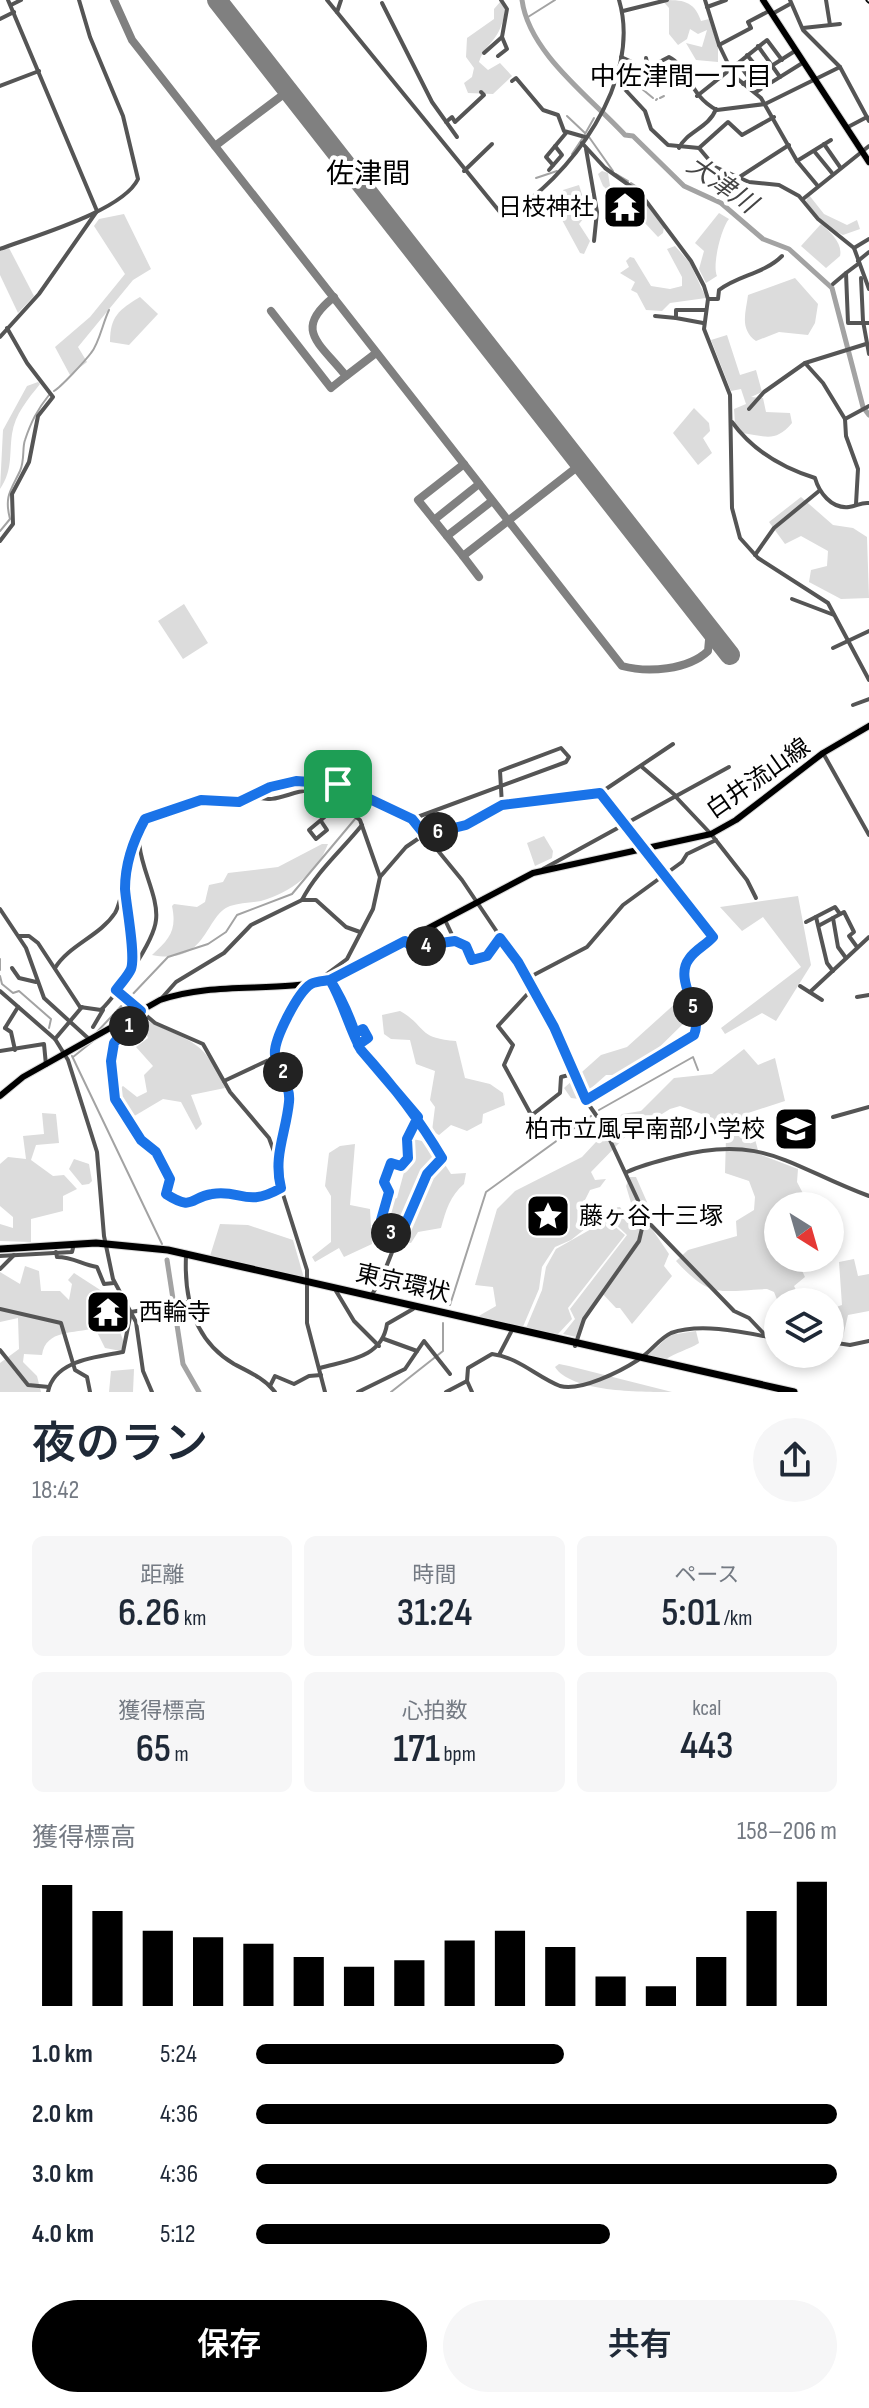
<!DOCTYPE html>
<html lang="ja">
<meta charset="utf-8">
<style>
:root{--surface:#fff;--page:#f6f6f7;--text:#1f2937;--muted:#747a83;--accent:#000}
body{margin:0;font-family:"Sofia Sans Condensed","Noto Sans JP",sans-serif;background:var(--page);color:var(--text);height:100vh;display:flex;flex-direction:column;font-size:30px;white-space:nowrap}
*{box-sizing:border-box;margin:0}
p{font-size:26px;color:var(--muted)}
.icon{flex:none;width:44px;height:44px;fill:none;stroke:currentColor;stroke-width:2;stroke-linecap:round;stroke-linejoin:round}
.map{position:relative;height:1392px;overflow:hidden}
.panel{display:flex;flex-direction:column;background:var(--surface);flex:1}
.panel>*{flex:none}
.needle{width:52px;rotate:143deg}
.tools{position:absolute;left:764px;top:1192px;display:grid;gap:16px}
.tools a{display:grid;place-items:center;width:80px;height:80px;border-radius:50%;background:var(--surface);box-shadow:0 4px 12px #0003;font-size:40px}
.pin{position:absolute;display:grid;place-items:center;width:68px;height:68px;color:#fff;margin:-34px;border-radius:16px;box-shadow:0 4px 12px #0006}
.km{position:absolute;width:40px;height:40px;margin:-20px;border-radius:50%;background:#222;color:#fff;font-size:22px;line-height:40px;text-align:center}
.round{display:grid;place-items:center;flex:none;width:84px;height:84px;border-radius:42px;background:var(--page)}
.summary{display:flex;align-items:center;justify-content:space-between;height:136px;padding:0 32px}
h1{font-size:44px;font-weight:600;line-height:60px}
.figures{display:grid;grid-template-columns:repeat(3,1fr);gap:12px;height:136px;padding:8px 32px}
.figures div{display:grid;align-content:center;border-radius:12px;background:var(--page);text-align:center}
.figures b{font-size:40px;font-weight:600}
.figures small{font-size:22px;font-weight:400}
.figures p{font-size:22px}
.chart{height:224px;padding:16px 32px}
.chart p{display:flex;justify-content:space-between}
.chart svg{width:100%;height:144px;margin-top:8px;stroke:var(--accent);stroke-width:6}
.action{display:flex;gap:16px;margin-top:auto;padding:16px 32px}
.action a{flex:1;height:92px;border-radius:48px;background:var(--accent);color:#fff;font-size:32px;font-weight:600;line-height:92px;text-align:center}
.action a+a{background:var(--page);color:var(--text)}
ul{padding:0 32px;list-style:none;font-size:26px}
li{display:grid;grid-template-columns:128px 96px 1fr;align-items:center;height:60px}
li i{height:20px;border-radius:10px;background:var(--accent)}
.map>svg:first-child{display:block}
.green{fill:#dcdcdc}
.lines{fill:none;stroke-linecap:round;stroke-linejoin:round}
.stream{stroke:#a3a3a3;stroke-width:2}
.river{stroke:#a3a3a3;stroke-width:5}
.taxiway{stroke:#808080;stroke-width:8}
.runway{stroke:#808080;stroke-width:20}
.major-casing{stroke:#dbdbdb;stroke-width:8}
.highway-casing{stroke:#dbdbdb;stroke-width:9}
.minor{stroke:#555;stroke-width:4}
.major{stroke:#000;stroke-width:6}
.highway{stroke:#000;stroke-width:7}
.rail-casing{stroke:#000;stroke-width:5}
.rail{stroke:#fff;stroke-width:2;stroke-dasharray:6;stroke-linecap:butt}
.route-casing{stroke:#fff;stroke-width:16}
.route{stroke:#1a73e8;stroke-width:10}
.labels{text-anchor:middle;stroke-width:8;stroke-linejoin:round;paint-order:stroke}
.poi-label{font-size:24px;fill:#000;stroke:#fff;text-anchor:end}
.street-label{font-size:24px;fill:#000;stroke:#fff}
.neighbourhood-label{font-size:26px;fill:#000;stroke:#fff}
.water-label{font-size:26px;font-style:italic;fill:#444;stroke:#fff}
.quarter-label{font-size:28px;fill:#000;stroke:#fff}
</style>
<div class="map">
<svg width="869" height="1392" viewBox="0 0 869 1392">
<rect width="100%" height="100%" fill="#fff"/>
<g class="green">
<path d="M662,0C682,0 694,0 701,21L709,19L718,47V62L696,60L686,43L702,47L707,30L698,34L690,29L687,39L678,45L669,34V8Z"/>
<path d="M500,2L505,9C501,42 486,41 479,62L488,70L500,63L512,76L493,94L468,93L464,83L472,77L474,68L466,57L467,38L494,19V9Z"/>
<path d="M602,171L608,173L610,186L623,195L630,187C643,197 653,214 664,227L663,233L658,237L630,207L620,214L617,210L621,202L603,186L598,174Z"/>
<polygon points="579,185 588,213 579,224 590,241 584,254 580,253 561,218 569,214 563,190"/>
<path d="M809,195L824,214L847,225L857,220L860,229L843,235C827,228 816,215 806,201Z"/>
<path d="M719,213L729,219C721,228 712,266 717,276L706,283L699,269L704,251L695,243Z"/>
<polygon points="124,214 151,269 133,280 78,347 87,362 70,375 55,347 90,317 125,274 94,226 99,219"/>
<path d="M821,224C830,232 843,243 840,256L826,268L801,246Z"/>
<polygon points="675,246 690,263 706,298 670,303 662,311 646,310 637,293 631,290 635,282 620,273 629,267 626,261 630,257 634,258 651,286 670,289 682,286 682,277 667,249"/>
<polygon points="9,248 34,296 18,313 0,275 0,251"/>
<path d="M795,278L818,304L815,323L808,335L779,332L756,341C739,329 746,312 748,295Z"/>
<path d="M140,297L158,314L129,345L110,342C110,316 119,310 140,297Z"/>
<path d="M727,335L740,375L756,370L762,392L751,397L763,398L766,412L790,413L792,423C775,443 766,436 742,433L735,424L734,409L746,404L741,389L731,391L711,340Z"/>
<path d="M38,382L40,384C28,399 15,414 12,434C9,455 13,470 0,489L3,430L27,386Z"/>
<polygon points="694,408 709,423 710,431 703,438 712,453 698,465 673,433"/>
<polygon points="801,497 833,525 853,528 867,537 869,598 841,599 809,582 811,570 827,566 828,551 801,536 785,544 769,522"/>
<polygon points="184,604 208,643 183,659 158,621"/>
<polygon points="544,836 553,851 552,858 535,866 527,843"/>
<path d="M322,844H328C317,873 291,892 261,901C251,903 239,903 230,906C204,916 208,966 152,955C170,939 177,930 172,906L174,904L197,907L205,902L209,885L223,882L228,873L278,867Z"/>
<polygon points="798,896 811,965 776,1021 762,1013 725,1034 721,1028 801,967 763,917 742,931 720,907"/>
<polygon points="678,1001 690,1017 631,1075 606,1075 579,1099 571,1098 564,1088 601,1055 627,1047"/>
<path d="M400,1011C428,1027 416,1038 456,1041L465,1078L490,1084L503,1093L505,1105L483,1114L482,1123L467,1131L451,1125L439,1135L432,1131L435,1107L430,1100L435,1071L416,1064L410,1040L391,1039L384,1034L382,1015Z"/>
<path d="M148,1021C192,1043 204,1039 225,1088L191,1095L202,1124L196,1130L181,1102L163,1099L131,1118L114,1100L116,1092L123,1086L137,1097L147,1092L144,1075L153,1066L136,1047L148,1038L143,1025Z"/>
<path d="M744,1049L758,1065L775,1058L785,1101L748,1113L759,1154L798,1169L797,1182L807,1201L822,1206H778V1258H796L805,1277L794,1286L802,1302H778L774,1292L767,1289C718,1291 711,1299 676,1261L688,1250L737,1236L736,1221L754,1210L755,1197L749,1181L725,1173L726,1137L713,1118L680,1106L670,1109L625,1137L591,1172L595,1180L606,1179L600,1187L590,1190L584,1202L595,1221L571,1240L555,1247L542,1267L539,1289L522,1329L477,1317L496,1306L493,1287L475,1285L497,1209L515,1191L582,1157L622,1114L641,1111L674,1078L712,1074Z"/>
<polygon points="42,1113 56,1114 59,1143 36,1145 31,1160 53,1176 64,1175 77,1189 63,1196 63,1211 31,1219 31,1242 0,1241 0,1224 13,1228 13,1217 0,1206 0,1164 8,1157 26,1159 23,1136 44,1134"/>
<path d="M413,1139L431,1143L451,1174L466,1173L464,1184C450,1196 446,1210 441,1228L418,1232L411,1243L402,1241L409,1229L386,1213L385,1202L397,1198Z"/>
<polygon points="355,1144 350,1205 370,1209 372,1244 344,1257 339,1248 315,1262 312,1257 331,1242 331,1196 325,1186 329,1153 340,1146"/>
<polygon points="74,1159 89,1164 92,1181 89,1184 82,1185 69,1169"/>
<polygon points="630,1177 636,1177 647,1202 652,1229 669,1254 664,1266 672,1276 632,1324 620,1308 616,1308 602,1293 576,1337 563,1334 575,1319 570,1309 627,1235 608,1217 609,1208 620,1207 626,1216 634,1213 626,1186"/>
<polygon points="607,1220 625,1235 568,1308 572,1319 558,1334 526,1328 542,1290 546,1267 556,1249"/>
<polygon points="220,1224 248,1225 293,1240 304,1278 210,1256"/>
<polygon points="854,1259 858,1276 869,1274 869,1311 848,1315 843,1337 830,1336 833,1308 842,1305 839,1262"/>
<path d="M25,1266L39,1271L41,1291H60L69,1300L72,1284L68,1280L74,1273L108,1295L103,1325L119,1329L124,1343L121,1351L105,1348L95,1328C74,1334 46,1329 42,1355L24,1354L23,1362L37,1376L41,1392H0V1363L19,1349L18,1318L0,1322V1272L20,1284Z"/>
<path d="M696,1331L699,1343C688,1350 676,1352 665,1360L648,1355L670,1335Z"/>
<path d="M559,1364L569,1366L672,1392C638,1392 571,1392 555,1367Z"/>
<polygon points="134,1369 133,1392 109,1392 111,1371"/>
</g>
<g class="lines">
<g class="stream">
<polyline points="528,17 555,0"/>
<polyline points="630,79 653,98"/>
<polyline points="660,98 664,96"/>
<polyline points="656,100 657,99"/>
<polyline points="567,116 585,133"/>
<polyline points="585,134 594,118"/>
<polyline points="589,137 613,171"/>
<polyline points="572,154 582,139"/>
<polyline points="616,174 628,181"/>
<polyline points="536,178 557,171"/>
<polyline points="631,183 637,187"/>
<path d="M54,391C61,387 85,361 91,353C99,344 103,322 109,310"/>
<path d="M0,531L10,519C4,496 11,490 20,471C25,460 22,448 25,440C31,422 37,410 49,395"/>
<polyline points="0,959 0,970"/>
<polyline points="0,976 2,984 13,993 19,991 51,1019 49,1028"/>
<polyline points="130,997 168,957 208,944 226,932 237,915 292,894 355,819"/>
<polyline points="96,1033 126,1001"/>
<polyline points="72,1056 162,1244"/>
<polyline points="73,1057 93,1041"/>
<polyline points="599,1110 693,1057 698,1070"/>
<polyline points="450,1305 486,1192 591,1116"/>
<polyline points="391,1392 443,1351 443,1323"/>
</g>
<g class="river">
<path d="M522,0C529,53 590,97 625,135L633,136L684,186L721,203L763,239L789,249L832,288L863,407L869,415"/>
<polyline points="167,1260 183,1364 199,1392"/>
</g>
<g class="taxiway">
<path d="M114,0L132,40L622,666C648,673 688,670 708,651L710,629"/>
<polyline points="215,146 288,91"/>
<path d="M334,297C292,330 320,343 346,376L376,353"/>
<polyline points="271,311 331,388 346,376"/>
<polyline points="464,464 418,500 463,556 581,464"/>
<polyline points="434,520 479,484"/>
<polyline points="447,536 492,501"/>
<polyline points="463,556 479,577"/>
</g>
<polyline class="runway" points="217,0 730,655"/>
<g class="major-casing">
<g id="major">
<polyline points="763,0 869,162"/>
<path d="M0,1096L23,1077L160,1000C214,981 275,993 330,980L533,873L711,834L736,820L823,753L869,726"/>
</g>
</g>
<g class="highway-casing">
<polyline id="highway" points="0,1249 96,1243 168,1250 794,1392"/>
</g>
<g class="minor">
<path d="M327,0L504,217C570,179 643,80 619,0"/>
<polyline points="705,0 719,45 734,76 761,98 797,161 817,185"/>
<polyline points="790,0 803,30 840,67 869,121"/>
<polyline points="826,0 830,25"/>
<polyline points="382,3 432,102 457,137"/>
<polyline points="11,5 21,0"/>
<polyline points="707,7 726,0"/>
<polyline points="623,11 667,0"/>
<polyline points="337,12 341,0"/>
<polyline points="772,14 790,4"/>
<polyline points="0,19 14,12"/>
<polyline points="803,28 840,24"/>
<polyline points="719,45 751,28 748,22 769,11"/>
<polyline points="758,46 780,77"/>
<polyline points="484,53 502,37"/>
<polyline points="747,55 761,72"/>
<polyline points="498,56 507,49 502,37 507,9 501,0"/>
<polyline points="621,57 632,62 639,73"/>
<polyline points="646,58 648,68"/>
<polyline points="738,63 750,79"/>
<polyline points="512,81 516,78 543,110 558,115 564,131 585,137"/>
<polyline points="619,83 645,111 651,129 668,145 699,148 715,167 749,182 779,185 799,196 818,219 854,248 869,289"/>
<path d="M619,83L669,57C688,66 689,96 717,110L765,104L840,67"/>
<polyline points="743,84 795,51"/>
<polyline points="0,86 39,71"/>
<polyline points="756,92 804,62"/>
<polyline points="697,96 767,40 782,60"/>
<polyline points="446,122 452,117 455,122 484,95 481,92"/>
<polyline points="848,127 867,117"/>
<polyline points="582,143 605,168 640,193 691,261 704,286 708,299 704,329 730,395 732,508 740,538 758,558 828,603 869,680"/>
<polyline points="824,144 840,167"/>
<path d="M679,148C687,131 709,128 716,109"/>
<polyline points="699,148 728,122 742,135 774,117"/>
<polyline points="586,149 597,212 594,241"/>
<polyline points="814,151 832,173"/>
<polyline points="797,161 831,140"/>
<polyline points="553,165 546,157 566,133"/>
<polyline points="549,170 562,155 555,146"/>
<polyline points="464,171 492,144"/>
<polyline points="738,178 789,145"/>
<polyline points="803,199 869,146"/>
<polyline points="854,248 869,239"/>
<path d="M0,249C34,236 123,211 138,179L123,116L90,37L79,0"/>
<polyline points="858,261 869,252"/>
<polyline points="858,264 846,273 848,323 869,323"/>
<polyline points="861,278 863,321 869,354"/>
<polyline points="833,284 846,273"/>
<path d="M708,299H718L719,290C738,275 764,274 782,256"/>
<polyline points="655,316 676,318"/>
<polyline points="703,323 676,318 676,310 705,310"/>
<polyline points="0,337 39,294 97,211 8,0"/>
<polyline points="805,363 866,344"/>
<polyline points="749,409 764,392 805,363 823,383 845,419 846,436 858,469 856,504"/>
<polyline points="845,419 869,406"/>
<path d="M732,422C753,451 783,468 815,478C819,492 831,509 849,507C857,506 861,502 869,503"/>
<polyline points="0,541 13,524 12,494 29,462 38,416 53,397 27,363 7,328"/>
<polyline points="755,555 774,528 819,491"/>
<polyline points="792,599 834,615"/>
<polyline points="833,648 869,631"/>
<polyline points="853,705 869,699"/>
<polyline points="823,753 869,835"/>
<polyline points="642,767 676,796"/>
<polyline points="600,793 673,744"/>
<path d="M254,796C280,808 300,780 326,795L336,811L352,814L360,820L380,877"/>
<polyline points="676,797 710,833"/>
<polyline points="412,819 566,762 569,757 561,748 500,771 502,805"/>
<polyline points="321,821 327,830 316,839 309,830 334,809"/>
<polyline points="711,834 747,880 756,898"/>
<polyline points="425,835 466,825 504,805 600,793 624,824"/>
<polyline points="543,869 729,767"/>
<polyline points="125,890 131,920 132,966"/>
<path d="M302,900C316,872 342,850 362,825"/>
<polyline points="0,909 26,948 44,998 89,1039"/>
<polyline points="816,917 827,963 833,971"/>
<polyline points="833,918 838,947 846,958"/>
<polyline points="445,920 455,941"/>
<polyline points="806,922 835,907 840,914"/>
<polyline points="820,925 844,912 854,932 849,936 857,947"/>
<polyline points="433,926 445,943"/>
<path d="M19,936H29L38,943L80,1007L101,1010C117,994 154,942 156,920C160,889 124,845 147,818L201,800L233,803L270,787L304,780L325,781L348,788L412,819L462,880L528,978L560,1039L582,1095L603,1125L642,1209L643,1224L639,1241L584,1319L575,1346"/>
<polyline points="405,941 412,947 455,941 466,946 472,960 487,956 500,938"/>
<polyline points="12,968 19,978 36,982"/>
<path d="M55,968C69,945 100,936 115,913C126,894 126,845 140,837"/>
<polyline points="528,978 587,947 623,905 682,862 687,854 716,840"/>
<path d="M330,980L361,1050L426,1128L442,1158C406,1188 398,1255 371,1296"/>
<polyline points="316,982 347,959 373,909 380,877 406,847 425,834"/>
<polyline points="800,986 822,1000"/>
<polyline points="116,990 155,1023 203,1044 230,1092 269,1138 276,1157 281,1188 307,1270 307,1323 325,1392"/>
<polyline points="0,991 55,1039 68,1060 97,1152 104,1236 113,1279 136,1322 143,1371 152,1392"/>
<polyline points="810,992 869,937"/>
<polyline points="857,997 869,995"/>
<polyline points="160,1000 176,982 224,953 251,925 302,900 316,900 346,927 360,932"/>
<path d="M139,1013L114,1043L111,1061L115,1099L141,1140L156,1152L170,1179L166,1194C194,1212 190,1198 212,1194C241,1189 247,1208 281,1188"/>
<polyline points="93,1027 103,1010"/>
<polyline points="5,1028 11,1032 15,1050"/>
<polyline points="5,1028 18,1007"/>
<polyline points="356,1033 363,1029 368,1038 358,1045"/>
<polyline points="55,1039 82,1007"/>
<polyline points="0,1051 44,1044 46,1065"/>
<polyline points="224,1081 275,1057"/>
<path d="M586,1100L694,1035C704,1012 673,980 689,959C695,950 706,945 713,937L625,823"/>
<polyline points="532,1115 560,1093 561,1077 569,1075 570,1068"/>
<polyline points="833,1117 869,1107"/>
<polyline points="525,1134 533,1127 534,1120 504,1065 513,1045 498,1026 533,988"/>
<polyline points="277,1155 290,1095 275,1057 276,1044 293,1007 311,984"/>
<path d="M627,1172C642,1165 658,1161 674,1157C764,1133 790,1167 869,1196"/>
<polyline points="643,1224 651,1225 734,1311 749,1318 766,1336"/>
<polyline points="399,1238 389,1232 381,1220 389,1192 384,1182 391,1163 401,1166 408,1158 407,1139 418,1117"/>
<path d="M56,1252L57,1257C73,1257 81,1264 97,1267L104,1284L114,1283"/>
<polyline points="0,1256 72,1252 73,1248"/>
<path d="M186,1256C184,1299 195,1341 234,1364C249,1372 264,1378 275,1392"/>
<polyline points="0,1269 14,1255"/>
<polyline points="336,1291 354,1321 379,1346"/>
<polyline points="0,1309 61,1323 75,1370 87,1377 90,1392"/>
<polyline points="384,1339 417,1351"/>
<polyline points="830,1342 850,1345 869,1341"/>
<polyline points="0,1350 28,1385 49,1387"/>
<polyline points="499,1355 511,1332"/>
<path d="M642,1357C652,1350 660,1338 671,1333C702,1322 747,1333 778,1339"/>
<path d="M320,1368C348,1360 382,1358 387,1324L413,1309"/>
<polyline points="270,1386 275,1376 294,1384 309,1376 321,1375"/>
<path d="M48,1392C54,1360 97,1357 123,1352L131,1312L189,1302"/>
<polyline points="358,1392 405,1369 424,1341 450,1374"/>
<polyline points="446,1392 467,1381"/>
<path d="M472,1392L467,1381L468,1368L492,1354C518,1357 537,1377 560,1386C580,1392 621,1371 638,1360"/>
</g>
<use href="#major" class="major"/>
<use href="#highway" class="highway"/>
<g class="rail-casing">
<polyline id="rail" points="868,0 869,1"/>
</g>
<use href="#rail" class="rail"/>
</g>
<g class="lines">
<g class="route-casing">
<path id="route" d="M338,784L296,781L270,787L239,802L201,800L145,819C134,839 125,863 125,889C126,905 136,955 131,969C128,976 121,983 116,990L141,1011L114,1043L111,1061L115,1099L141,1140L156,1152L170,1179L166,1194C194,1212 190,1197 212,1194C241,1189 246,1208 281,1188C273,1156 286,1133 289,1102C291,1084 277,1072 275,1055C273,1040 298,992 311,984C316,981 325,981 330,980C343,1002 349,1028 361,1050C392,1084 419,1119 442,1158L427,1174L399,1239L389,1232L381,1220L389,1192L384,1182L391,1163L401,1166L408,1158L407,1139L418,1117L361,1050L358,1045L368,1038L363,1029L355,1033C349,1015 340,996 330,980L405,941L412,947L455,941L466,946L472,960L487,956L500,938L518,962L554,1027L586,1100L694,1035C704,1012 673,980 689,959C695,950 706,945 713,937L600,793L502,805L466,825L425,835L412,819L338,784"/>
</g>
<use href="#route" class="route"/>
</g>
<defs>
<g id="temple-square" transform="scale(2.3)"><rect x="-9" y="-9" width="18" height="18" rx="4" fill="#000" stroke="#fff"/><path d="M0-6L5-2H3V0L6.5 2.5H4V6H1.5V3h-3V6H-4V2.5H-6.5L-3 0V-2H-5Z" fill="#fff"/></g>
<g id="school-square" transform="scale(2.3)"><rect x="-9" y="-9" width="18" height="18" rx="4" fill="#000" stroke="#fff"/><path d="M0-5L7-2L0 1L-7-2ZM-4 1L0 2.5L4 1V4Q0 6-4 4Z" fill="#fff"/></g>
<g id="sight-square" transform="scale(2.3)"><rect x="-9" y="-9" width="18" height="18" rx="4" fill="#000" stroke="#fff"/><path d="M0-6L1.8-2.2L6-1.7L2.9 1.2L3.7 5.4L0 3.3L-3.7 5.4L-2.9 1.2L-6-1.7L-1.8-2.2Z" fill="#fff"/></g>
</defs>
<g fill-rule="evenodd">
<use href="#temple-square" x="625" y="207"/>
<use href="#school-square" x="796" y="1129"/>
<use href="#sight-square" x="548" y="1216"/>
<use href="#temple-square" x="108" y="1312"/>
</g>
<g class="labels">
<g class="poi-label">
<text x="594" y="215">日枝神社</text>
<text x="765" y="1137">柏市立風早南部小学校</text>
<text x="579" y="1224" text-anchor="start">藤ヶ谷十三塚</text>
<text x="139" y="1320" text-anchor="start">西輪寺</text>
</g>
<g class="street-label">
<text transform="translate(758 778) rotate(-35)" y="8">白井流山線</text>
<text transform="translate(403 1283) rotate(13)" y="8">東京環状</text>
</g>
<g class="neighbourhood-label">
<text x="681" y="85">中佐津間一丁目</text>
</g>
<g class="water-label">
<text transform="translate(722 184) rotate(35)" y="9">大津川</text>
</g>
<g class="quarter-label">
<text x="368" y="183">佐津間</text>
</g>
</g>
</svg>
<div class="tools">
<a><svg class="needle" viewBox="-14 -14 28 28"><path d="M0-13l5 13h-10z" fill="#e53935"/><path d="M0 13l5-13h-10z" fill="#747a83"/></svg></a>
<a><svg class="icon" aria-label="layers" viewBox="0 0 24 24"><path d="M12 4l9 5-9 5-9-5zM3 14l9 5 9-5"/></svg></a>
</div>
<div class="pin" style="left:338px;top:784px;background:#1e9e55"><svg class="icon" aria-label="arrive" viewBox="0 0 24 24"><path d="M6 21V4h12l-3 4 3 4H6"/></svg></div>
<b class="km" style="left:129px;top:1026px">1</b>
<b class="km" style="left:283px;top:1072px">2</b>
<b class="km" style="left:391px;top:1233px">3</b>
<b class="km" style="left:426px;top:946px">4</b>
<b class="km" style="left:693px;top:1007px">5</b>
<b class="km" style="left:438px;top:832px">6</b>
</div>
<section class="panel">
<div class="summary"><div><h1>夜のラン</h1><p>18:42</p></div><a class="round"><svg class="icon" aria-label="share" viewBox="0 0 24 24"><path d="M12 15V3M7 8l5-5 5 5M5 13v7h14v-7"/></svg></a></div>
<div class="figures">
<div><p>距離</p><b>6.26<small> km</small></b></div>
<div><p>時間</p><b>31:24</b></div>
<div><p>ペース</p><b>5:01<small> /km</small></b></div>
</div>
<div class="figures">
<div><p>獲得標高</p><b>65<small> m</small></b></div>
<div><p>心拍数</p><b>171<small> bpm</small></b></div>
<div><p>kcal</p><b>443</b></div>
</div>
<div class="chart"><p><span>獲得標高</span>158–206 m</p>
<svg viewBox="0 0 160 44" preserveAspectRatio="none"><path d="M5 44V7M15 44V15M25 44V21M35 44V23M45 44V25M55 44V29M65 44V32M75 44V30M85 44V24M95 44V21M105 44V26M115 44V35M125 44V38M135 44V29M145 44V15M155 44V6"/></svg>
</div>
<ul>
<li><b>1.0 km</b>5:24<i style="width:53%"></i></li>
<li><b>2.0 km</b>4:36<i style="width:100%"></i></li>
<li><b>3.0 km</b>4:36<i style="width:100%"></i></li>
<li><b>4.0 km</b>5:12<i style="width:61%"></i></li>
</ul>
<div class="action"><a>保存</a><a>共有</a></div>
</section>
